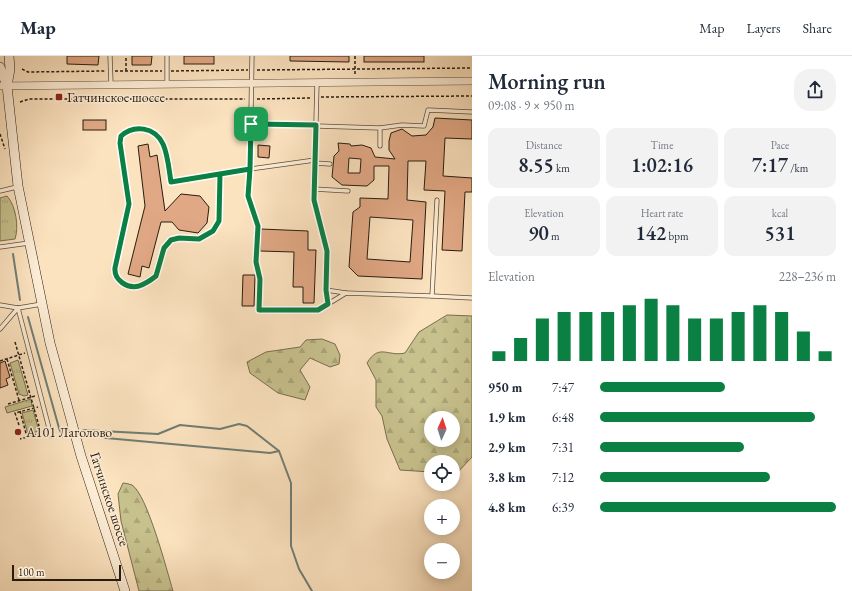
<!DOCTYPE html>
<meta charset="utf-8">
<style>
:root{--surface:#fff;--page:#f2f2f3;--text:#1f2937;--muted:#747a83;--line:#e0e1e3;--accent:#0b8043}
body{margin:0;font-family:"EB Garamond",serif;background:var(--page);color:var(--text);height:100vh;display:flex;flex-direction:column;font-size:15px;white-space:nowrap}
*{box-sizing:border-box;margin:0}
p{font-size:13px;color:var(--muted)}
.icon{flex:none;width:22px;height:22px;fill:none;stroke:currentColor;stroke-width:2;stroke-linecap:round;stroke-linejoin:round}
.map{position:relative;flex:1;overflow:hidden}
.details{display:flex;flex-direction:column;background:var(--surface);width:380px}
.details>*{flex:none}
.needle{width:26px;rotate:3deg}
.tools{position:absolute;left:424px;top:355px;display:grid;gap:8px}
.tools a{display:grid;place-items:center;width:36px;height:36px;border-radius:50%;background:var(--surface);box-shadow:0 2px 10px #0003;font-size:20px}
.scale{position:absolute;left:12px;bottom:10px;width:109px;box-sizing:border-box;padding-left:4px;border:2px solid #281c0f;border-top:0;font-size:11px;line-height:14px;white-space:nowrap;color:#281c0f;-webkit-text-stroke:3px #fdedd6;paint-order:stroke}
.pin{position:absolute;display:grid;place-items:center;width:34px;height:34px;color:#fff;margin:-17px;border-radius:8px;box-shadow:0 2px 6px #0006}
.round{display:grid;place-items:center;flex:none;width:42px;height:42px;border-radius:16px;background:var(--page)}
.headline{display:flex;align-items:center;justify-content:space-between;height:68px;padding:0 16px}
h1{font-size:22px;font-weight:600;line-height:30px}
.metrics{display:grid;grid-template-columns:repeat(3,1fr);gap:6px;height:68px;padding:4px 16px}
.metrics div{display:grid;align-content:center;border-radius:10px;background:var(--page);text-align:center}
.metrics b{font-size:20px;font-weight:600}
.metrics small{font-size:11px;font-weight:400}
.metrics p{font-size:11px}
.chart{height:112px;padding:8px 16px}
.chart p{display:flex;justify-content:space-between}
.chart svg{width:100%;height:72px;margin-top:4px;stroke:var(--accent);stroke-width:6}
ul{padding:0 16px;list-style:none;font-size:13px}
li{display:grid;grid-template-columns:64px 48px 1fr;align-items:center;height:30px}
li i{height:10px;border-radius:5px;background:var(--accent)}
header{display:flex;align-items:center;gap:24px;box-sizing:border-box;height:56px;padding:0 20px;background:var(--surface);border-bottom:1px solid var(--line)}
header strong{font-size:19px}
nav{display:flex;gap:22px;margin-inline-start:auto;font-size:14px}
main{display:flex;flex:1;min-height:0}
.map>svg:first-child{display:block}
.grass{fill:url(#grass-tufts);stroke:#786e4e}
.forest{fill:url(#forest-firs);stroke:#786e4e;fill-rule:evenodd}
.lines{fill:none;stroke-linecap:round;stroke-linejoin:round}
.stream{stroke:#707d75;stroke-width:2}
.building{fill:#e1a885;stroke:#281c0f;fill-rule:evenodd}
.lane-casing{stroke:#5d4e3b;stroke-width:5}
.street-casing{stroke:#5d4e3b;stroke-width:8}
.secondary-casing{stroke:#281c0f;stroke-width:10}
.path{stroke:#281c0f;stroke-width:1.5;stroke-dasharray:3 2;stroke-linecap:butt}
.lane{stroke:#fdedd6;stroke-width:3.5}
.street{stroke:#fdedd6;stroke-width:7}
.secondary{stroke:#fdedd6;stroke-width:9}
.route-casing{stroke:#fff;stroke-width:8}
.route{stroke:#0b8043;stroke-width:5}
.poi-dot{fill:#8f2418;stroke:#fdedd6;stroke-width:1.5}
.labels{text-anchor:middle;stroke-width:3;stroke-linejoin:round;paint-order:stroke}
.poi-label{font-size:14px;fill:#281c0f;stroke:#fdedd6;text-anchor:start}
.street-label{font-size:14px;fill:#281c0f;stroke:#fdedd6}
</style>
<header>
<strong>Map</strong>
<nav><a>Map</a><a>Layers</a><a>Share</a></nav>
</header>
<main>
<div class="map">
<svg width="472" height="535" viewBox="0 0 472 535">
<defs>
<pattern id="grass-tufts" width="24" height="20" patternUnits="userSpaceOnUse"><rect width="24" height="20" fill="#c7c18d"/><path d="M3 7l-1-3M5 7V3M7 7l1-3M15 17l-1-3M17 17v-4M19 17l1-3" fill="none" stroke="#aba578"/></pattern>
<pattern id="forest-firs" width="22" height="20" patternUnits="userSpaceOnUse"><rect width="22" height="20" fill="#c7c18d"/><path d="M5 1l3.5 6h-7zM16 11l3.5 6h-7z" fill="#aba578"/></pattern>
</defs>
<rect width="100%" height="100%" fill="#fce3c0"/>
<filter id="stains"><feTurbulence type="fractalNoise" baseFrequency=".005" numOctaves="4"/><feColorMatrix values="0 0 0 0 .2 0 0 0 0 .09 0 0 0 0 .02 0 0 0 .5 -.17"/></filter>
<radialGradient id="worn" r=".72"><stop offset=".6" stop-color="#630" stop-opacity="0"/><stop offset="1" stop-color="#630" stop-opacity=".3"/></radialGradient>
<g class="grass">
<path d="M7,140C16,150 19,171 15,183L0,185V142Z"/>
<polygon points="18,304 28,339 24,340 19,338 10,307"/>
<polygon points="31,343 32,350 7,357 5,351"/>
<polygon points="33,354 39,375 28,378 22,357"/>
</g>
<g class="forest">
<path d="M447,259L472,260V401L456,418H453V406H431V416L400,414L387,383L382,360L376,351V324L367,307C379,287 388,301 405,297L419,276ZM431,362H453V384H431Z"/>
<polygon points="322,283 335,288 340,299 339,308 330,311 310,302 300,314 310,331 305,344 278,337 250,317 247,306 266,296 300,291 306,284"/>
<path d="M123,427C125,427 129,428 132,429C147,438 167,515 173,535H139L121,465L118,438Z"/>
</g>
<g class="lines">
<g class="stream">
<polyline points="13,198 20,244"/>
<polyline points="28,261 59,372 63,381 66,381"/>
<polyline points="83,374 158,378 180,369 220,373 239,368 247,370 279,395 291,427 291,490 299,513 312,535"/>
<polyline points="92,375 106,382 270,397 279,395"/>
</g>
</g>
<g class="building">
<polygon points="67,0 99,0 98,9 67,8"/>
<polygon points="132,0 152,0 151,9 132,9"/>
<rect x="184" y="0" width="30" height="8"/>
<polygon points="290,0 349,0 349,6 290,5"/>
<rect x="364" y="0" width="60" height="6"/>
<path d="M435,62L472,64V83L445,82L443,120L472,122V136H465L462,195L442,194L445,135L424,134L426,105H408L407,144L426,146L422,223L358,220L349,211L353,156L360,151V142L388,143L389,110H374V124L367,130L342,129L332,121L334,100L339,95L338,87L350,88L351,90L362,89L371,92L375,101L395,103L389,94V85L391,77L402,73L412,80L426,79L433,71ZM349,102L361,103L360,117H348ZM370,161L413,164L410,206L367,203Z"/>
<rect x="83" y="64" width="23" height="10"/>
<polygon points="148,88 150,101 157,99 165,155 181,138 200,140 209,151 207,167 198,177 179,174 172,166 161,166 149,212 142,210 140,221 128,218 145,150 138,90"/>
<polygon points="258,89 270,90 269,102 258,101"/>
<polygon points="261,173 308,175 308,194 316,194 314,247 303,247 303,231 293,231 294,196 260,195"/>
<polygon points="243,219 255,219 254,250 242,250"/>
<polygon points="5,305 10,321 6,323 8,329 0,332 0,307"/>
</g>
<g class="lines">
<g class="lane-casing">
<g id="lane">
<polyline points="110,0 111,28"/>
<polyline points="167,0 167,27"/>
<polyline points="251,68 380,72 402,69 424,70 428,54 472,56"/>
<polyline points="380,72 380,90"/>
<polyline points="315,104 314,133 348,135"/>
<polyline points="315,107 330,108"/>
<path d="M220,118L219,165L213,175L199,183L179,182L171,184L164,192L156,220C151,224 145,228 139,230C127,233 114,224 115,212L129,148L120,87L121,80C135,68 155,71 163,88C168,99 169,114 171,125L250,113L252,0"/>
<path d="M314,133C314,154 324,173 327,193C329,211 325,230 328,248L318,254H259L260,223L256,206L258,170L248,139L250,113L315,104L317,27"/>
<polyline points="0,135 17,131"/>
<polyline points="0,191 29,187"/>
<polyline points="326,234 346,237"/>
<polyline points="432,240 472,242"/>
<polyline points="328,248 346,237 432,240 437,144"/>
<polyline points="0,249 18,252 42,248"/>
<polyline points="0,273 18,252 51,380"/>
</g>
</g>
<g class="street-casing">
<polyline id="street" points="0,30 472,25"/>
</g>
<g class="secondary-casing">
<g id="secondary">
<polyline points="0,11 7,30 18,130 50,287 81,400 125,535"/>
<polyline points="7,30 10,13 9,0"/>
</g>
</g>
<g class="path">
<polyline points="355,0 355,20"/>
<polyline points="22,13 28,16 106,15"/>
<polyline points="257,14 472,12"/>
<polyline points="115,15 162,15"/>
<polyline points="126,15 126,0"/>
<polyline points="171,15 248,14"/>
<polyline points="321,41 472,40"/>
<polyline points="257,43 311,42"/>
<polyline points="20,46 29,43 245,43"/>
<polyline points="0,78 5,93"/>
<polyline points="15,286 41,377 20,383"/>
<polyline points="7,303 19,344"/>
<polyline points="0,305 25,297"/>
<polyline points="8,348 35,340"/>
<polyline points="20,355 27,381"/>
<polyline points="19,369 15,357 38,351"/>
</g>
<use href="#lane" class="lane"/>
<use href="#street" class="street"/>
<use href="#secondary" class="secondary"/>
</g>
<g class="lines">
<g class="route-casing">
<path id="route" d="M251,68L250,113L220,118L219,165L213,175L199,183L179,182L171,184L164,192L156,220C151,224 145,228 139,230C127,233 114,224 115,212L129,148L120,87L121,80C134,68 155,71 163,88C168,99 169,114 171,126L250,113L248,140L258,170L256,206L260,223L259,254H318L328,248L326,234L327,195L314,144L316,69L251,68"/>
</g>
<use href="#route" class="route"/>
</g>
<g class="poi-dot">
<rect x="55" y="37" width="8" height="8" rx="2"/>
<circle cx="18" cy="376" r="4"/>
</g>
<g class="labels">
<g class="poi-label">
<text x="67" y="46">Гатчинское шоссе</text>
<text x="26" y="381">А101 Лаголово</text>
</g>
<g class="street-label">
<text transform="translate(110 443) rotate(72)" y="5">Гатчинское шоссе</text>
</g>
</g>
<rect width="100%" height="100%" filter="url(#stains)"/>
<rect width="100%" height="100%" fill="url(#worn)"/>
</svg>
<div class="tools">
<a><svg class="needle" viewBox="-14 -14 28 28"><path d="M0-13l5 13h-10z" fill="#e53935"/><path d="M0 13l5-13h-10z" fill="#747a83"/></svg></a>
<a><svg class="icon" aria-label="locate" viewBox="0 0 24 24"><circle cx="12" cy="12" r="6"/><path d="M12 2v4M12 18v4M2 12h4M18 12h4"/></svg></a>
<a>+</a>
<a>−</a>
</div>
<div class="scale">100 m</div>
<div class="pin" style="left:251px;top:68px;background:#1e9e55"><svg class="icon" aria-label="arrive" viewBox="0 0 24 24"><path d="M6 21V4h12l-3 4 3 4H6"/></svg></div>
</div>
<section class="details">
<div class="headline"><div><h1>Morning run</h1><p>09:08 · 9 × 950 m</p></div><a class="round"><svg class="icon" aria-label="share" viewBox="0 0 24 24"><path d="M12 15V3M7 8l5-5 5 5M5 13v7h14v-7"/></svg></a></div>
<div class="metrics">
<div><p>Distance</p><b>8.55<small> km</small></b></div>
<div><p>Time</p><b>1:02:16</b></div>
<div><p>Pace</p><b>7:17<small> /km</small></b></div>
</div>
<div class="metrics">
<div><p>Elevation</p><b>90<small> m</small></b></div>
<div><p>Heart rate</p><b>142<small> bpm</small></b></div>
<div><p>kcal</p><b>531</b></div>
</div>
<div class="chart"><p><span>Elevation</span>228–236 m</p>
<svg viewBox="0 0 160 44" preserveAspectRatio="none"><path d="M5 44V38M15 44V30M25 44V18M35 44V14M45 44V14M55 44V14M65 44V10M75 44V6M85 44V10M95 44V18M105 44V18M115 44V14M125 44V10M135 44V14M145 44V26M155 44V38"/></svg>
</div>
<ul>
<li><b>950 m</b>7:47<i style="width:53%"></i></li>
<li><b>1.9 km</b>6:48<i style="width:91%"></i></li>
<li><b>2.9 km</b>7:31<i style="width:61%"></i></li>
<li><b>3.8 km</b>7:12<i style="width:72%"></i></li>
<li><b>4.8 km</b>6:39<i style="width:100%"></i></li>
</ul>
</section>
</main>
